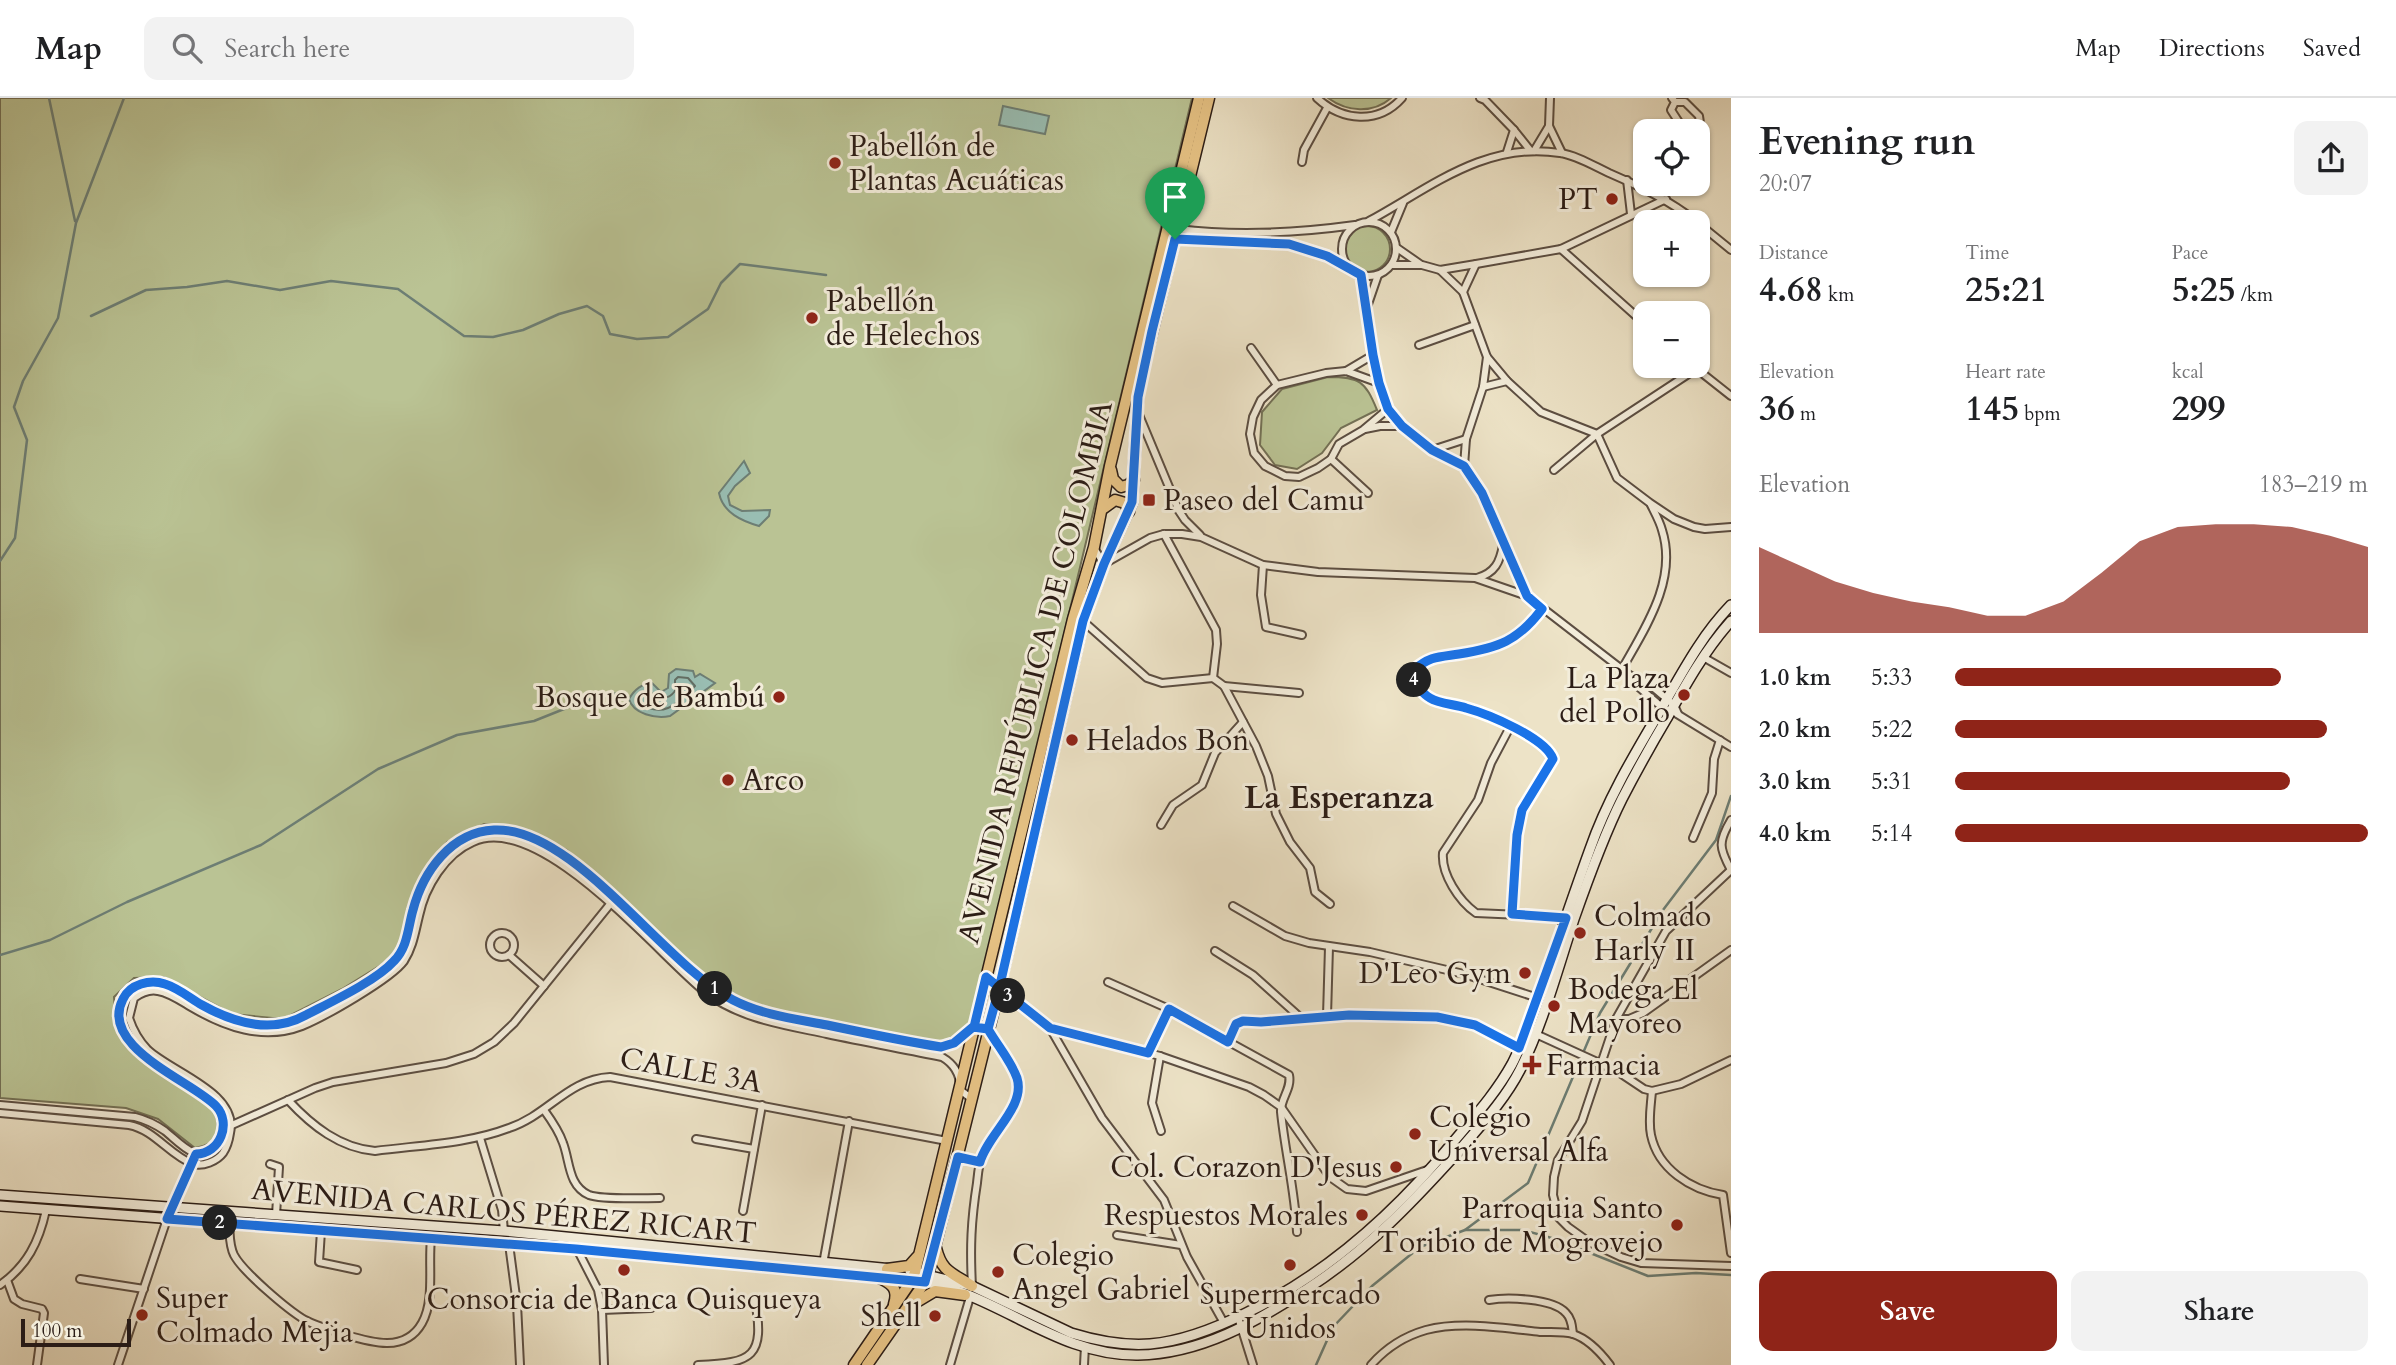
<!DOCTYPE html>
<meta charset="utf-8">
<style>
:root{--surface:#fff;--page:#f2f2f2;--text:#202124;--muted:#757577;--line:#e0e0e0;--accent:#8f2418}
body{margin:0;font-family:Cardo,serif;background:var(--page);color:var(--text);height:100vh;display:flex;flex-direction:column;font-size:26px;white-space:nowrap}
*{box-sizing:border-box;margin:0}
p{font-size:23px;color:var(--muted)}
.icon{flex:none;width:38px;height:38px;fill:none;stroke:currentColor;stroke-width:2;stroke-linecap:round;stroke-linejoin:round}
.map{position:relative;flex:1;overflow:hidden}
.details{display:flex;flex-direction:column;background:var(--surface);width:665px}
.details>*{flex:none}
.controls{position:absolute;left:1633px;top:21px;display:grid;gap:14px}
.controls a{display:grid;place-items:center;width:77px;height:77px;border-radius:14px;background:var(--surface);box-shadow:0 2px 5px #0004;font-size:35px}
.scale{position:absolute;left:21px;bottom:18px;width:110px;box-sizing:border-box;padding-left:7px;border:4px solid #2c1d16;border-top:0;font-size:19px;line-height:24px;white-space:nowrap;color:#2c1d16;-webkit-text-stroke:5px #f3eddb;paint-order:stroke}
.pin{position:absolute;display:grid;place-items:center;width:60px;height:60px;color:#fff;margin:-72px -30px;border-radius:50% 50% 50% 0;rotate:-45deg;box-shadow:0 0 7px #0007}
.pin .icon{rotate:45deg}
.km{position:absolute;width:35px;height:35px;margin:-18px;border-radius:50%;background:#222;color:#fff;font-size:19px;line-height:35px;text-align:center}
.round{display:grid;place-items:center;flex:none;width:74px;height:74px;border-radius:14px;background:var(--page)}
.summary{display:flex;align-items:center;justify-content:space-between;height:119px;padding:0 28px}
h1{font-size:38px;font-weight:800;line-height:52px}
.figures{display:grid;grid-template-columns:repeat(3,1fr);gap:10px;height:119px;padding:7px 28px}
.figures div{display:grid;align-content:center}
.figures b{font-size:35px;font-weight:800}
.figures small{font-size:19px;font-weight:400}
.figures p{font-size:19px}
.chart{height:196px;padding:14px 28px}
.chart p{display:flex;justify-content:space-between}
.chart svg{width:100%;height:126px;margin-top:7px;fill:var(--accent);opacity:.7}
.cta{display:flex;gap:14px;margin-top:auto;padding:14px 28px}
.cta a{flex:1;height:80px;border-radius:14px;background:var(--accent);color:#fff;font-size:28px;font-weight:800;line-height:80px;text-align:center}
.cta a+a{background:var(--page);color:var(--text)}
ul{padding:0 28px;list-style:none;font-size:23px}
li{display:grid;grid-template-columns:112px 84px 1fr;align-items:center;height:52px}
li i{height:18px;border-radius:9px;background:var(--accent)}
header{display:flex;align-items:center;gap:42px;box-sizing:border-box;height:98px;padding:0 35px;background:var(--surface);border-bottom:2px solid var(--line)}
header strong{font-size:33px}
nav{display:flex;gap:38px;margin-inline-start:auto;font-size:24px}
.search{width:490px;height:63px;background:var(--page);display:flex;align-items:center;gap:18px;box-sizing:border-box;padding:0 24px;border-radius:14px;color:var(--muted);font-size:26px}
main{display:flex;flex:1;min-height:0}
.map>svg:first-child{display:block}
.green{fill:#bac394;stroke:#737055;stroke-width:2}
.water{fill:#99beb3;stroke:#6d7e74;stroke-width:2}
.lines{fill:none;stroke-linecap:round;stroke-linejoin:round}
.shore{stroke:#626e64;stroke-width:2}
.stream{stroke:#6d7e74;stroke-width:2.5}
.street-casing{stroke:#5c4e42;stroke-width:10}
.secondary-casing{stroke:#2c1d16;stroke-width:12}
.primary-casing{stroke:#2c1d16;stroke-width:13}
.street{stroke:#f3eddb;stroke-width:6}
.secondary{stroke:#f3eddb;stroke-width:9}
.primary{stroke:#e6c284;stroke-width:10}
.route-casing{stroke:#fff;stroke-width:14}
.route{stroke:#1a73e8;stroke-width:9}
.poi-dot{fill:#8f2418;stroke:#f3eddb;stroke-width:2.5}
.labels{text-anchor:middle;stroke-width:6;stroke-linejoin:round;paint-order:stroke}
.poi-label{font-size:30px;fill:#2c1d16;stroke:#f3eddb;text-anchor:start}
.street-label{font-size:30px;fill:#2c1d16;stroke:#f3eddb}
.neighbourhood-label{font-size:32px;font-weight:bold;fill:#2c1d16;stroke:#f3eddb}
</style>
<header>
<strong>Map</strong>
<div class="search"><svg class="icon" aria-label="search" viewBox="0 0 24 24"><circle cx="10" cy="10" r="6"/><path d="M15 15l6 6"/></svg>Search here</div>
<nav><a>Map</a><a>Directions</a><a>Saved</a></nav>
</header>
<main>
<div class="map">
<svg width="1731" height="1267" viewBox="0 0 1731 1267">
<rect width="100%" height="100%" fill="#ede3c7"/>
<filter id="stains"><feTurbulence type="fractalNoise" baseFrequency=".00286" numOctaves="4"/><feColorMatrix values="0 0 0 0 .2 0 0 0 0 .09 0 0 0 0 .02 0 0 0 .5 -.17"/></filter>
<radialGradient id="worn" r=".72"><stop offset=".6" stop-color="#630" stop-opacity="0"/><stop offset="1" stop-color="#630" stop-opacity=".3"/></radialGradient>
<g class="green">
<path d="M0,0H1192L971,926L960,937L941,946L853,932L758,909L707,882L567,752L523,731L484,726L447,744L417,785L401,844L389,862L342,891L283,921L232,916L163,879L134,880L114,899L116,930L133,955L215,1013C221,1034 217,1047 195,1050L158,1021L126,1010L0,1000Z"/>
<path d="M1328,0H1391C1373,16 1347,14 1328,0Z"/>
<circle cx="1367" cy="151" r="23"/>
<path d="M1328,279C1360,279 1365,283 1377,312L1341,330L1322,355L1297,371L1275,367L1260,347L1262,314L1282,291Z"/>
</g>
<g class="water">
<polygon points="1003,8 1049,18 1045,36 999,27"/>
<path d="M744,363L750,375L735,388L728,398L730,407L742,413L770,412L769,418L759,428C742,423 723,415 719,395Z"/>
<path d="M676,571L693,573L695,579L700,576L715,585L670,618C656,621 633,616 629,601C634,592 641,586 652,585L661,594L668,590L669,576Z"/>
</g>
<g class="lines">
<path class="shore" d="M678,579L688,580L695,588C677,606 663,622 638,604L639,598L648,593C658,599 666,605 675,593V582Z"/>
<g class="stream">
<polyline points="49,0 75,123"/>
<polyline points="91,218 146,192 187,189 227,183 280,192 331,183 398,191 464,238 493,239 523,232 559,216 587,208 603,218 610,236 637,241 668,239 708,211 721,185 740,166 826,177"/>
<polyline points="0,463 15,440 27,342 14,309 23,283 58,220 76,125 124,0"/>
<polyline points="0,857 50,842 127,804 261,747 378,671 457,637 534,623 584,603 613,595 624,599"/>
<polyline points="1465,1132 1523,1132 1555,1141 1648,1178 1696,1175 1731,1177"/>
<polyline points="1316,1267 1333,1229 1372,1188 1420,1149 1465,1132 1528,1085 1600,915 1663,812 1716,742 1731,698"/>
</g>
<g class="street-casing">
<g id="street">
<path d="M1317,0C1342,23 1378,27 1402,0"/>
<polyline points="1480,0 1485,2 1514,32 1507,54"/>
<polyline points="1550,0 1549,28 1562,55"/>
<polyline points="1672,0 1675,4 1685,4 1699,18 1700,25 1697,30 1687,32 1682,29 1671,12 1675,4"/>
<polyline points="1514,32 1530,52"/>
<polyline points="1534,53 1549,28"/>
<polyline points="1302,64 1304,52 1327,10"/>
<polyline points="1627,82 1631,116"/>
<path d="M1369,123C1430,90 1485,43 1560,55C1576,57 1594,68 1609,75C1641,89 1669,102 1697,124"/>
<circle cx="1369" cy="151" r="27"/>
<polyline points="1698,125 1731,152"/>
<path d="M1178,131C1236,138 1297,135 1355,127"/>
<polyline points="1391,134 1403,105"/>
<polyline points="1175,141 1289,146 1327,158 1347,167"/>
<polyline points="1397,150 1420,166"/>
<polyline points="1561,151 1645,226"/>
<polyline points="1476,166 1561,151 1666,101"/>
<polyline points="1392,167 1422,167 1440,172 1476,166 1463,194 1487,259 1507,283 1541,314 1597,336 1617,380 1650,405 1674,421 1694,429 1705,431 1731,429"/>
<polyline points="1440,172 1463,194"/>
<polyline points="1361,177 1379,285 1388,311 1402,328 1432,352 1464,368 1482,395 1527,498"/>
<polyline points="1367,209 1378,177"/>
<polyline points="1419,247 1475,227"/>
<polyline points="1251,250 1277,287"/>
<polyline points="1693,268 1731,298"/>
<polyline points="1346,273 1373,257"/>
<polyline points="1379,285 1346,273 1326,275 1277,287 1261,302 1253,319 1250,336 1254,355 1265,368 1285,378 1299,379 1318,370 1331,361 1339,346 1363,332 1388,311"/>
<polyline points="1483,289 1507,283"/>
<polyline points="1139,317 1179,413 1185,422 1200,437"/>
<polyline points="1365,331 1380,328 1402,328"/>
<polyline points="1432,352 1466,341"/>
<polyline points="1331,361 1368,395"/>
<polyline points="1464,368 1466,341 1483,289 1487,259"/>
<polyline points="1554,372 1597,336 1696,271"/>
<polyline points="1164,436 1216,532 1217,546 1213,580"/>
<polyline points="1094,450 1104,466 1150,440 1164,436 1182,436 1201,439 1263,467 1318,474 1475,480 1527,498 1628,576 1655,591 1674,607 1678,616"/>
<polyline points="1263,467 1261,497 1266,529 1302,537"/>
<path d="M1477,480C1495,475 1500,464 1503,447"/>
<polyline points="1083,523 1147,580 1162,585 1213,580"/>
<polyline points="1703,559 1731,575"/>
<path d="M1622,571C1645,530 1678,482 1662,432C1660,424 1655,415 1651,407"/>
<polyline points="1629,577 1633,584 1664,611"/>
<polyline points="1213,580 1224,588 1256,648 1268,678 1276,716 1290,744 1310,770 1315,794 1330,806"/>
<polyline points="1224,588 1299,595"/>
<polyline points="1677,616 1731,649"/>
<path d="M1510,629L1491,665L1478,702L1443,755C1441,776 1459,803 1476,815L1566,819"/>
<polyline points="1161,727 1173,707 1202,687 1215,655 1243,624"/>
<polyline points="1693,740 1712,695 1714,661 1720,642"/>
<polyline points="1731,772 1666,833 1616,921 1582,1023 1558,1062 1554,1079 1553,1097 1559,1120 1568,1129 1589,1144 1621,1159 1641,1165 1731,1168"/>
<path d="M1731,772C1719,750 1718,744 1731,722"/>
<polyline points="1233,808 1285,838 1309,845 1370,854 1464,876 1538,900"/>
<path d="M1512,816L1517,737L1522,712L1553,661C1547,640 1488,616 1466,610C1455,606 1439,606 1430,600C1424,597 1419,590 1414,585V572C1430,558 1439,559 1459,556C1498,550 1518,544 1542,511"/>
<circle cx="502" cy="847" r="12"/>
<polyline points="1215,853 1253,877 1302,921"/>
<polyline points="509,857 544,888"/>
<polyline points="986,879 1050,930 1102,1020 1164,1102 1187,1159 1224,1225"/>
<path d="M1108,884L1169,911L1289,977C1292,991 1280,1001 1281,1014C1285,1054 1295,1093 1297,1134"/>
<polyline points="1327,918 1329,849"/>
<polyline points="1616,921 1629,921 1643,915 1731,852"/>
<polyline points="1050,930 1160,958 1249,989 1264,997 1281,1009 1330,1079 1347,1091 1366,1093 1430,1071"/>
<polyline points="1527,932 1617,973 1644,991 1652,993 1681,986 1731,962"/>
<polyline points="1228,945 1236,926 1243,923 1260,924 1349,917 1437,919 1475,927 1519,950"/>
<polyline points="1148,955 1169,911"/>
<polyline points="1160,958 1152,1005 1161,1033"/>
<path d="M1652,993C1651,1007 1648,1023 1651,1037C1658,1071 1691,1092 1723,1097L1731,1155"/>
<path d="M288,1002C312,1028 340,1050 375,1053C420,1047 467,1046 509,1030C548,1017 568,981 610,979L947,1043"/>
<path d="M0,1007L135,1019C147,1022 155,1026 165,1033C179,1044 198,1068 215,1049C223,1039 224,1029 223,1018C203,982 101,958 122,903C126,892 138,886 149,885C170,882 185,898 202,907C225,919 253,931 279,926C304,922 385,877 399,857C408,844 409,827 412,812C421,781 443,743 476,734C559,712 657,854 721,895C754,917 795,921 832,928C868,936 905,943 941,949L963,939L973,929L988,931C996,946 1015,968 1018,983C1024,1012 993,1030 983,1054C979,1063 978,1075 977,1085C971,1123 970,1150 972,1188"/>
<path d="M544,1012C552,1023 559,1033 563,1045C570,1063 568,1088 589,1097C602,1102 643,1100 660,1100"/>
<path d="M0,1015L129,1027C155,1032 169,1057 193,1066C203,1069 217,1063 223,1055C227,1049 229,1042 230,1035C239,995 173,975 148,952C139,943 133,932 129,920L134,900C141,895 149,891 158,893C170,895 181,903 191,909C225,929 263,943 302,928C324,919 391,881 404,863C413,849 415,834 419,818C425,789 445,756 473,744C540,713 656,854 704,893C739,921 785,927 827,936C865,944 903,951 942,959C954,966 961,977 960,992L972,1001"/>
<polyline points="232,1027 315,990 333,984 446,965 474,956 494,944 514,925 611,805"/>
<polyline points="480,1040 502,1112 504,1133"/>
<polyline points="696,1041 754,1051"/>
<polyline points="958,1059 980,1064"/>
<polyline points="270,1066 279,1069 276,1117"/>
<polyline points="743,1113 762,1007"/>
<path d="M229,1126C230,1136 229,1147 234,1157C243,1174 288,1212 305,1222C316,1228 328,1231 340,1235C367,1243 404,1257 422,1225C435,1202 428,1167 431,1141"/>
<polyline points="321,1133 319,1164 357,1172"/>
<polyline points="1117,1137 1181,1147"/>
<polyline points="509,1146 517,1206 520,1267"/>
<polyline points="576,1149 598,1192 602,1212 604,1267"/>
<polyline points="823,1166 849,1023"/>
<polyline points="80,1181 144,1191"/>
<polyline points="7,1182 14,1201 22,1206 42,1211 44,1215 37,1267"/>
<path d="M0,1187C27,1168 39,1144 46,1112"/>
<path d="M1489,1202C1507,1199 1553,1200 1566,1215C1572,1221 1572,1229 1573,1236"/>
<polyline points="602,1212 651,1210"/>
<polyline points="1238,1219 1253,1267"/>
<polyline points="118,1267 167,1121 193,1065"/>
<path d="M698,1267C753,1265 765,1259 755,1202"/>
<polyline points="950,1267 970,1199"/>
<polyline points="1084,1267 1085,1248"/>
<path d="M1371,1267C1385,1251 1405,1238 1426,1232C1461,1223 1504,1230 1540,1234C1550,1234 1563,1233 1573,1236C1588,1241 1601,1255 1610,1267"/>
</g>
</g>
<g class="secondary-casing">
<g id="secondary">
<polyline points="0,1097 504,1133 892,1171"/>
<path d="M0,1108L576,1151L918,1183C996,1194 1055,1258 1138,1257C1201,1256 1256,1224 1307,1191C1367,1152 1410,1107 1457,1055C1480,1028 1504,1003 1520,972C1543,926 1558,870 1574,821C1588,781 1603,739 1622,701C1636,674 1651,647 1667,620C1686,586 1705,552 1731,523"/>
<path d="M910,1173L972,1188L1071,1235C1097,1243 1123,1248 1150,1246C1184,1243 1216,1230 1246,1215C1329,1175 1396,1114 1454,1043C1475,1018 1496,995 1512,966C1524,943 1532,917 1541,892C1557,845 1573,798 1590,751C1607,702 1634,657 1660,613C1682,575 1701,538 1731,507"/>
</g>
</g>
<g class="primary-casing">
<g id="primary">
<polyline points="1111,372 1113,381 1121,389 1128,387 1134,382"/>
<polyline points="1104,410 1115,402 1125,405 1129,414"/>
<path d="M936,1150C942,1175 953,1175 972,1188"/>
<polyline points="887,1171 909,1168 917,1159"/>
<path d="M877,1179C892,1185 899,1191 894,1206"/>
<polyline points="915,1205 935,1193 965,1197"/>
<polyline points="854,1267 912,1182 915,1174 1073,521 1094,449 1110,368 1199,0"/>
<polyline points="867,1267 927,1181 999,891 1083,523 1104,466 1132,405 1138,298 1142,276 1209,0"/>
</g>
</g>
<use href="#street" class="street"/>
<use href="#secondary" class="secondary"/>
<use href="#primary" class="primary"/>
</g>
<g class="lines">
<g class="route-casing">
<path id="route" d="M1175,141L1152,233L1138,299L1132,404L1104,466L1083,523L999,891L988,931L973,929L954,945L941,949C903,943 865,935 827,927C796,921 762,917 733,902C663,866 574,728 494,732C451,734 423,774 413,812C408,829 408,849 394,863C376,883 331,904 306,917C272,936 234,925 202,907C190,900 178,890 165,886C150,881 130,886 123,901C98,949 192,983 216,1008C232,1025 220,1056 196,1056L167,1121L576,1151L925,1184L958,1059L980,1064C988,1036 1026,1009 1017,980C1011,963 997,947 988,931L974,929L986,879L1050,930L1148,955L1169,911L1228,944L1236,926L1243,923L1261,924L1349,917L1437,919L1475,927L1519,950L1566,820L1512,816L1517,737L1522,712L1553,661C1546,640 1488,616 1466,610C1455,606 1439,606 1430,600C1424,597 1419,590 1414,585V572C1430,558 1439,559 1459,556C1498,550 1518,543 1542,511L1527,498L1482,395L1464,368L1432,352L1402,328L1388,311L1379,285L1373,257L1361,177L1327,158L1289,146L1175,141"/>
</g>
<use href="#route" class="route"/>
</g>
<g class="poi-dot">
<circle cx="835" cy="65" r="7"/>
<circle cx="1612" cy="101" r="7"/>
<circle cx="812" cy="220" r="7"/>
<rect x="1142" y="395" width="14" height="14" rx="3.5"/>
<circle cx="1684" cy="597" r="7"/>
<circle cx="779" cy="599" r="7"/>
<circle cx="1072" cy="642" r="7"/>
<circle cx="728" cy="682" r="7"/>
<circle cx="1580" cy="835" r="7"/>
<circle cx="1525" cy="875" r="7"/>
<circle cx="1554" cy="908" r="7"/>
<path d="M1528.5 956.5h7v7h7v7h-7v7h-7v-7h-7v-7h7z"/>
<circle cx="1415" cy="1036" r="7"/>
<circle cx="1396" cy="1069" r="7"/>
<circle cx="1362" cy="1117" r="7"/>
<circle cx="1677" cy="1127" r="7"/>
<circle cx="1290" cy="1167" r="7"/>
<circle cx="624" cy="1172" r="7"/>
<circle cx="998" cy="1174" r="7"/>
<circle cx="142" cy="1217" r="7"/>
<circle cx="935" cy="1218" r="7"/>
</g>
<g class="labels">
<g class="poi-label">
<text x="849" y="58">Pabellón de<tspan x="849" dy="34">Plantas Acuáticas</tspan></text>
<text x="1598" y="111" text-anchor="end">PT</text>
<text x="826" y="213">Pabellón<tspan x="826" dy="34">de Helechos</tspan></text>
<text x="1163" y="412">Paseo del Camu</text>
<text x="1670" y="590" text-anchor="end">La Plaza<tspan x="1670" dy="34">del Pollo</tspan></text>
<text x="765" y="609" text-anchor="end">Bosque de Bambú</text>
<text x="1086" y="652">Helados Bon</text>
<text x="742" y="692">Arco</text>
<text x="1594" y="828">Colmado<tspan x="1594" dy="34">Harly II</tspan></text>
<text x="1511" y="885" text-anchor="end">D'Leo Gym</text>
<text x="1568" y="901">Bodega El<tspan x="1568" dy="34">Mayoreo</tspan></text>
<text x="1546" y="977">Farmacia</text>
<text x="1429" y="1029">Colegio<tspan x="1429" dy="34">Universal Alfa</tspan></text>
<text x="1382" y="1079" text-anchor="end">Col. Corazon D'Jesus</text>
<text x="1663" y="1120" text-anchor="end">Parroquia Santo<tspan x="1663" dy="34">Toribio de Mogrovejo</tspan></text>
<text x="1348" y="1127" text-anchor="end">Respuestos Morales</text>
<text x="1012" y="1167">Colegio<tspan x="1012" dy="34">Angel Gabriel</tspan></text>
<text x="1290" y="1206" text-anchor="middle">Supermercado<tspan x="1290" dy="34">Unidos</tspan></text>
<text x="156" y="1210">Super<tspan x="156" dy="34">Colmado Mejia</tspan></text>
<text x="624" y="1211" text-anchor="middle">Consorcia de Banca Quisqueya</text>
<text x="921" y="1228" text-anchor="end">Shell</text>
</g>
<g class="street-label">
<text transform="translate(1035 574) rotate(-76)" y="10">AVENIDA REPÚBLICA DE COLOMBIA</text>
<text transform="translate(691 972) rotate(10)" y="10">CALLE 3A</text>
<text transform="translate(504 1113) rotate(5)" y="10">AVENIDA CARLOS PÉREZ RICART</text>
</g>
<g class="neighbourhood-label">
<text x="1339" y="710">La Esperanza</text>
</g>
</g>
<rect width="100%" height="100%" filter="url(#stains)"/>
<rect width="100%" height="100%" fill="url(#worn)"/>
</svg>
<div class="controls">
<a><svg class="icon" aria-label="locate" viewBox="0 0 24 24"><circle cx="12" cy="12" r="6"/><path d="M12 2v4M12 18v4M2 12h4M18 12h4"/></svg></a>
<a>+</a>
<a>−</a>
</div>
<div class="scale">100 m</div>
<div class="pin" style="left:1175px;top:141px;background:#1e9e55"><svg class="icon" aria-label="arrive" viewBox="0 0 24 24"><path d="M6 21V4h12l-3 4 3 4H6"/></svg></div>
<b class="km" style="left:715px;top:891px">1</b>
<b class="km" style="left:220px;top:1125px">2</b>
<b class="km" style="left:1008px;top:898px">3</b>
<b class="km" style="left:1414px;top:582px">4</b>
</div>
<section class="details">
<div class="summary"><div><h1>Evening run</h1><p>20:07</p></div><a class="round"><svg class="icon" aria-label="share" viewBox="0 0 24 24"><path d="M12 15V3M7 8l5-5 5 5M5 13v7h14v-7"/></svg></a></div>
<div class="figures">
<div><p>Distance</p><b>4.68<small> km</small></b></div>
<div><p>Time</p><b>25:21</b></div>
<div><p>Pace</p><b>5:25<small> /km</small></b></div>
</div>
<div class="figures">
<div><p>Elevation</p><b>36<small> m</small></b></div>
<div><p>Heart rate</p><b>145<small> bpm</small></b></div>
<div><p>kcal</p><b>299</b></div>
</div>
<div class="chart"><p><span>Elevation</span>183–219 m</p>
<svg viewBox="0 0 160 44" preserveAspectRatio="none"><path d="M0 44V14L10 20L20 26L30 30L40 33L50 35L60 38L70 38L80 33L90 23L100 12L110 7L120 6L130 6L140 7L150 10L160 14V44z"/></svg>
</div>
<ul>
<li><b>1.0 km</b>5:33<i style="width:79%"></i></li>
<li><b>2.0 km</b>5:22<i style="width:90%"></i></li>
<li><b>3.0 km</b>5:31<i style="width:81%"></i></li>
<li><b>4.0 km</b>5:14<i style="width:100%"></i></li>
</ul>
<div class="cta"><a>Save</a><a>Share</a></div>
</section>
</main>
